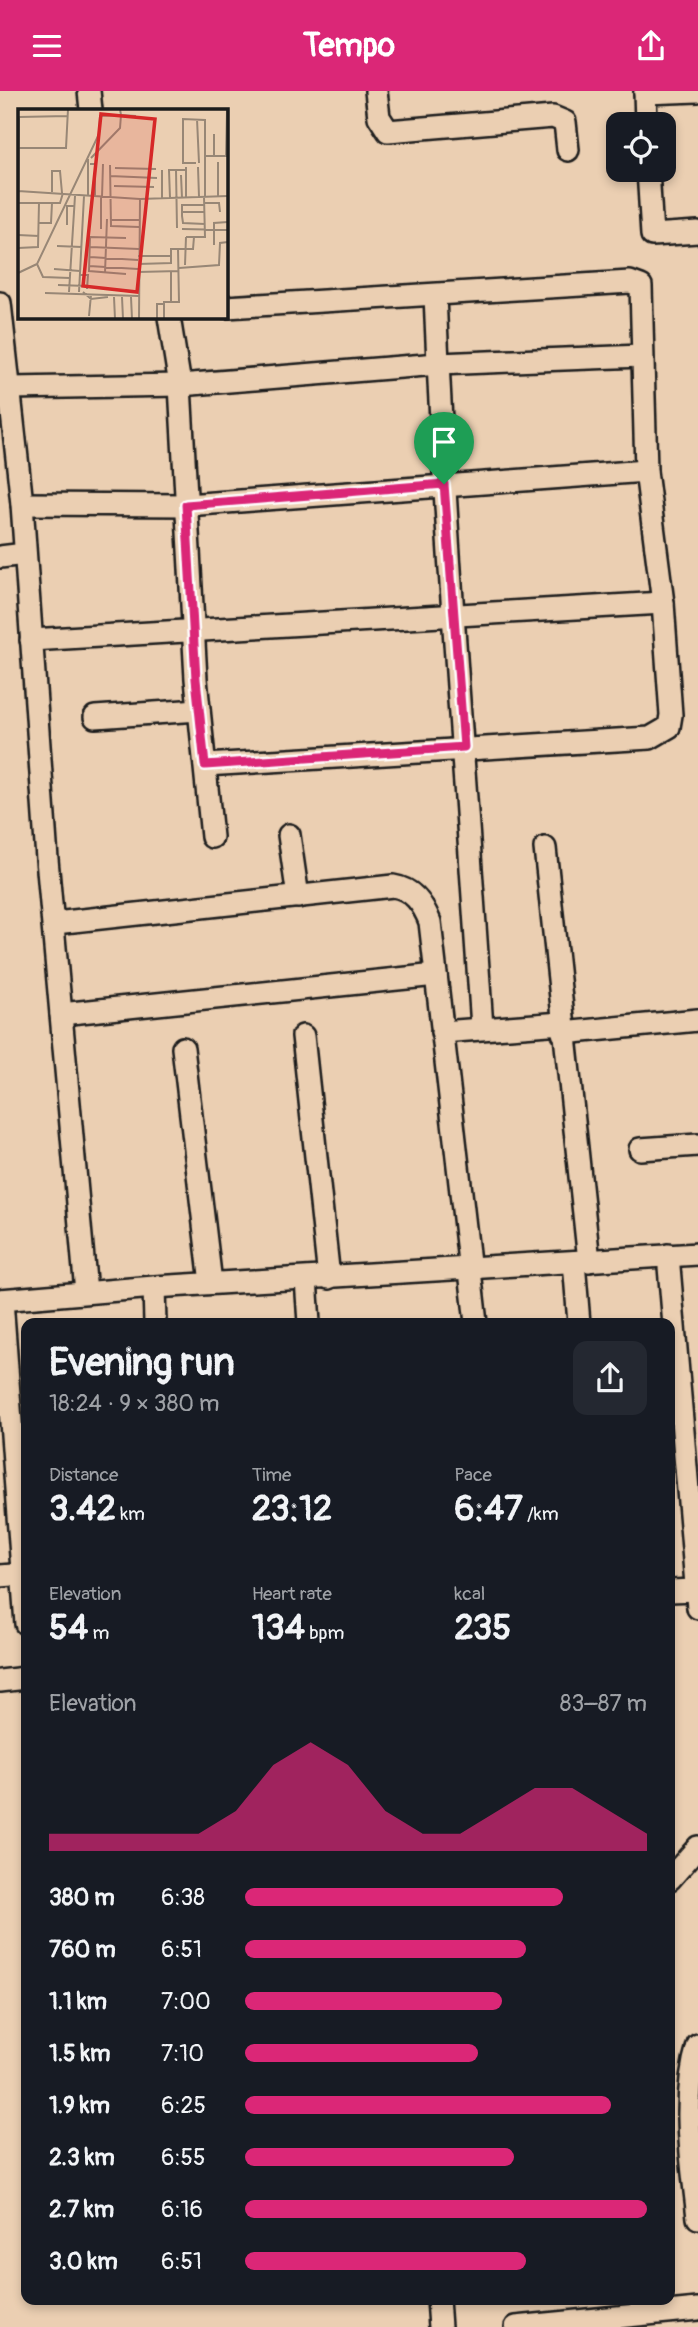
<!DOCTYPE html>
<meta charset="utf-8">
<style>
:root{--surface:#171b24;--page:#242831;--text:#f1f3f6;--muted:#9ea1a6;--accent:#db2777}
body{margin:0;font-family:Pangolin,sans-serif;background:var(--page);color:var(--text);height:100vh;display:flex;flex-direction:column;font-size:26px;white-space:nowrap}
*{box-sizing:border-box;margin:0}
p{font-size:23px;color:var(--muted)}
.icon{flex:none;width:38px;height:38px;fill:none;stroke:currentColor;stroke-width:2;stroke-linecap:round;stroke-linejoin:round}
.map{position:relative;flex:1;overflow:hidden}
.panel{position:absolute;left:21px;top:1227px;width:654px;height:987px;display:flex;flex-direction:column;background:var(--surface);border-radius:14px;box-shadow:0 4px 10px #0003}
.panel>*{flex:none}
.fabs{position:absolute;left:606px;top:21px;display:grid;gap:14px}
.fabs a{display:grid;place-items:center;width:70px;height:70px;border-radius:14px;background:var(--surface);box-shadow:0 4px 10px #0003;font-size:35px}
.pin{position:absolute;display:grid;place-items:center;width:60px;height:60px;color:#fff;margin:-72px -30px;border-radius:50% 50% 50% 0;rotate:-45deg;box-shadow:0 0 7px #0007}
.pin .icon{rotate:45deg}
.round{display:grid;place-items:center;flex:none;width:74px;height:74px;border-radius:14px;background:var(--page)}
.headline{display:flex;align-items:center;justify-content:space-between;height:119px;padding:0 28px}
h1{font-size:38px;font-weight:700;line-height:52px}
.stats{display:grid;grid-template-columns:repeat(3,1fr);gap:10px;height:119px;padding:7px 28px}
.stats div{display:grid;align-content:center}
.stats b{font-size:35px;font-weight:700}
.stats small{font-size:19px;font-weight:400}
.stats p{font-size:19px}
.chart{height:196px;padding:14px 28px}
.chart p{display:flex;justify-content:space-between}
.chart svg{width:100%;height:126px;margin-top:7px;fill:var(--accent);opacity:.7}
ul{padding:0 28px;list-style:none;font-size:23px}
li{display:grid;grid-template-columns:112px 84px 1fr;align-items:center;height:52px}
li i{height:18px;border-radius:9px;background:var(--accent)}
header{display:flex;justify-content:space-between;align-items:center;height:91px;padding:0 28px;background:var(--accent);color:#fff;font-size:32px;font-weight:700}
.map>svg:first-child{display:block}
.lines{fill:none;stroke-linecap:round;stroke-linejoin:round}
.minor-casing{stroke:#1c1c1c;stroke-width:26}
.minor{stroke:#ebcfb2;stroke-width:21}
.route-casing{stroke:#fff;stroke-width:14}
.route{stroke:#db2777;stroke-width:9}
.inset-road{fill:none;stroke:#988776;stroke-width:2}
.view{fill:#d62828;fill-opacity:0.15;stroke:#d62828;stroke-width:3.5}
.inset-edge{fill:none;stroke:#1c1c1c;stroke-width:3.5}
</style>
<header><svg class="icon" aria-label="menu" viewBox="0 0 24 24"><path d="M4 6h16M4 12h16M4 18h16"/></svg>Tempo<svg class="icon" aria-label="share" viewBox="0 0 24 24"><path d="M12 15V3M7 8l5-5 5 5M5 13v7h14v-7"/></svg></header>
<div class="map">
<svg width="698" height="2236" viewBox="0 0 698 2236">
<rect width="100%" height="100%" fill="#ebcfb2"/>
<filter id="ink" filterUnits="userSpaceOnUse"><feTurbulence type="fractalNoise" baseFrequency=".0143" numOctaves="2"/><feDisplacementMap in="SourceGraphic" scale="14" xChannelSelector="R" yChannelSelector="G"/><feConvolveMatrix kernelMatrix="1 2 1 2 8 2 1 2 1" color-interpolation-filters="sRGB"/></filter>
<g filter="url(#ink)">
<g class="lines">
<g class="minor-casing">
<g id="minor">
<polyline points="89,0 91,19"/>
<polyline points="376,0 379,26 388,40 553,26 565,31 568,59"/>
<polyline points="645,0 646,33"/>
<polyline points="645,2 698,0"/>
<polyline points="648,79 652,144 698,141"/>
<path d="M435,204C445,449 466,692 482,937"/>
<polyline points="0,212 22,413 47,768 86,1201"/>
<polyline points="169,226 180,294 196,588 212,746"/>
<polyline points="11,297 180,294 438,273 642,265"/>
<polyline points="22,413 186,414 646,380"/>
<polyline points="0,466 25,463"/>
<polyline points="31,549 663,512"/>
<polyline points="95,626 199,619"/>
<polyline points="205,674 650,647 669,636 671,624 663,512 646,380 641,195 630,191 226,216"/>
<polyline points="289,744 298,806"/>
<polyline points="545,757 589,1170"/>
<path d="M55,832L393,795C413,798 423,813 430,831L476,1232"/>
<polyline points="61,923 436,884"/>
<polyline points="442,941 562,932"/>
<polyline points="563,942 698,929"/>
<polyline points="303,945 329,1187"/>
<polyline points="183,957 211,1192"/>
<polyline points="640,1058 698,1054"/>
<polyline points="668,1164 698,1517"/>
<polyline points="574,1171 579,1232"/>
<polyline points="306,1188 309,1232"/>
<polyline points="154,1196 155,1232"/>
<polyline points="0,1209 154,1196 698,1163"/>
<polyline points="2,1209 26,1533"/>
<polyline points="0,1485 26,1483"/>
<polyline points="670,1500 696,1499"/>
<polyline points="0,1590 26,1587"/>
<polyline points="670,1788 698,1756"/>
<path d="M698,1954C681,2009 692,2071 698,2127"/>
<polyline points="438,2208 440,2236"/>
<polyline points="516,2236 698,2218"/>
</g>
</g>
<use href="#minor" class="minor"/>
</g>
</g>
<g class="lines" filter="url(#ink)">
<g class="route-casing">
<polygon id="route" points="444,393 464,656 205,674 196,588 186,414"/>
</g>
<use href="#route" class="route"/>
</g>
<g transform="translate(18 18)">
<rect width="210" height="210" fill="#ebcfb2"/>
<path class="inset-road" d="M179,10L181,54M0,39H48L50,0M187,47H210M196,47V25M208,47L209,0M73,49L102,19L103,6L118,7M200,53V87M178,54H165V10L187,11V88M72,55H77V88M92,56L93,117L121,118M168,58V88M180,58L181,88M97,59L138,60M158,61L159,119M163,66L164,89M92,67L139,69M96,77L136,78M0,82L122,90L210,87M34,83V62H42L44,84M45,84L42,94H0L1,8L50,7M70,87V50M83,88V120M84,88L85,55M144,89V61M152,89L151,61H168M186,94H201L202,103M186,96H164V107L165,114L187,115M164,103H187M92,111H121M21,114H33L34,94M49,116V97H56M164,120L210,121M0,126L21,127M168,128H187L186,88M196,136V114L210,113M39,137L64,138M72,138L121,140M0,139L20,138L21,94M120,147H153M72,148L120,151M210,153V177M153,154V140H175L176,128M120,155L154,154M167,156L168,128M71,157L120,160M161,159L201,156L202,134L210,133M36,160L62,162M153,162V194M120,163L161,162M0,164L19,155M87,164L89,110M108,165L71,162L72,128L108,129M62,166H70L69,180M52,169L25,168L19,155L81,25L82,7L103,6L102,0M40,176L69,177M51,183L57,87M61,183L66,87M65,183L73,190L90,188M27,184L121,187M96,188L97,210M104,188L105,210M113,188L114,210M71,207L73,186M104,210H137M121,210L122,90M139,210V195H146M146,210V193H161L160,140"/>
<path class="view" d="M83,5L137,10L119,183L65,177Z"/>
<rect width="210" height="210" class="inset-edge"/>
</g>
</svg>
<div class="fabs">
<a><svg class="icon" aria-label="locate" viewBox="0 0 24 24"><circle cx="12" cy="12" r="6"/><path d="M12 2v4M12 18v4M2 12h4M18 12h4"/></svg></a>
</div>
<div class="pin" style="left:444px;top:393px;background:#1e9e55"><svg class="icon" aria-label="arrive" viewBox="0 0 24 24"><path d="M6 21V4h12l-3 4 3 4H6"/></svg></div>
<section class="panel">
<div class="headline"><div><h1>Evening run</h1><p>18:24 · 9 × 380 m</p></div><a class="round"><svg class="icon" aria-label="share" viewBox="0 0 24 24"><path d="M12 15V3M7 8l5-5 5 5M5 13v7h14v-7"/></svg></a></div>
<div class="stats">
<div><p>Distance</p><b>3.42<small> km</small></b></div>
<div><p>Time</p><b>23:12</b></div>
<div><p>Pace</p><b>6:47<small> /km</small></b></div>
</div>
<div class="stats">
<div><p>Elevation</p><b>54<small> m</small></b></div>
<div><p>Heart rate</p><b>134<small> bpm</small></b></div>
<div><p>kcal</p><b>235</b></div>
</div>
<div class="chart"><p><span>Elevation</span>83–87 m</p>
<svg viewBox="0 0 160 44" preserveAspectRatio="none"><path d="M0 44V38L10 38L20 38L30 38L40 38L50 30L60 14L70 6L80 14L90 30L100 38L110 38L120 30L130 22L140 22L150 30L160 38V44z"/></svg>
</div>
<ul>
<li><b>380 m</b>6:38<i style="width:79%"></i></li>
<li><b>760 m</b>6:51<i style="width:70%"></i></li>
<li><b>1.1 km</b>7:00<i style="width:64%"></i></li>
<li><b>1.5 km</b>7:10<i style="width:58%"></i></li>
<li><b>1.9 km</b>6:25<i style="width:91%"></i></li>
<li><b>2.3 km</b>6:55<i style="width:67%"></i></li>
<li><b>2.7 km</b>6:16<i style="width:100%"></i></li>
<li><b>3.0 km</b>6:51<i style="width:70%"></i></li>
</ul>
</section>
</div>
